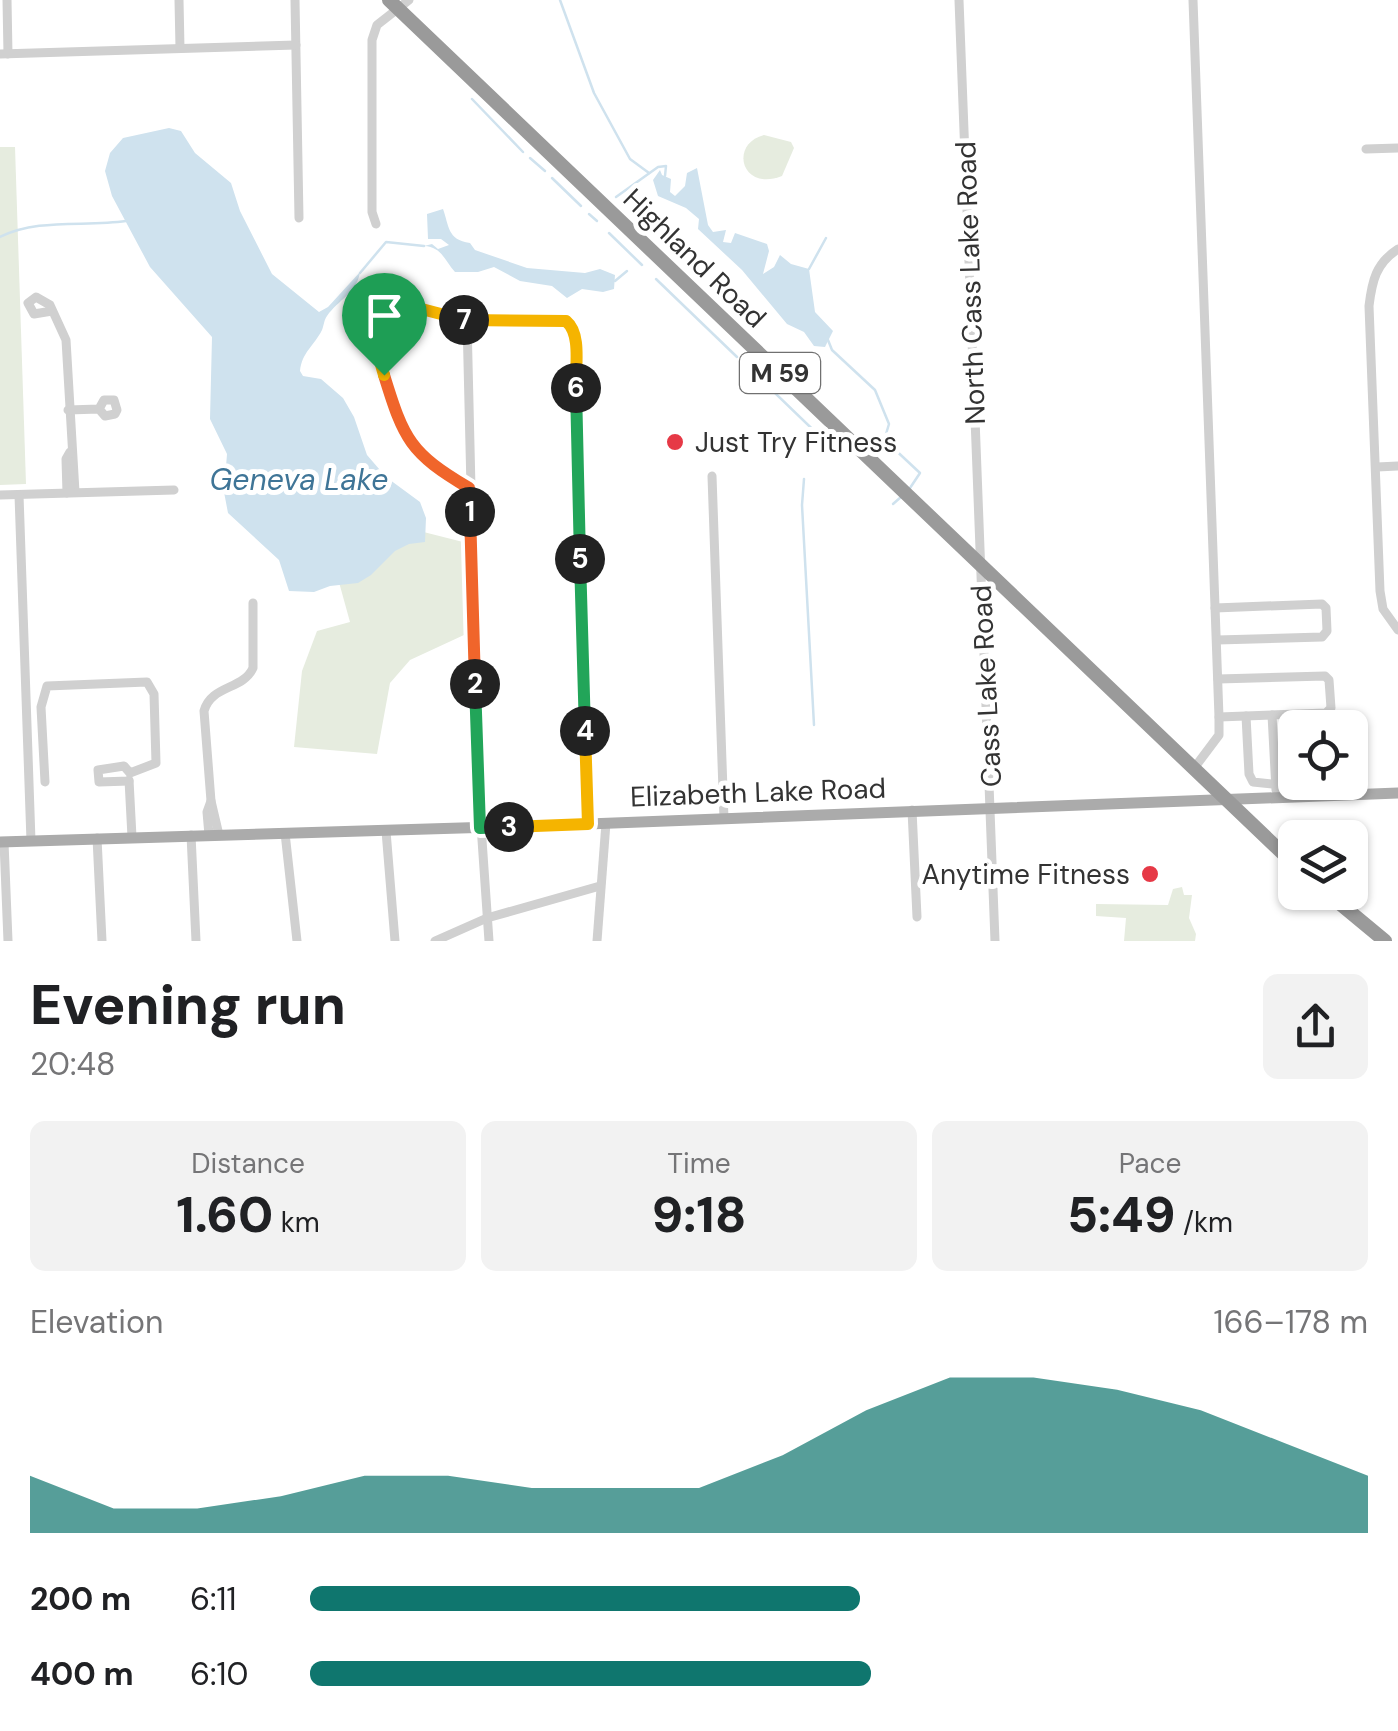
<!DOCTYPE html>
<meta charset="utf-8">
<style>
:root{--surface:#fff;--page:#f2f2f2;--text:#202124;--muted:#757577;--accent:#0f766e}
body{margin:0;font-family:"DM Sans",sans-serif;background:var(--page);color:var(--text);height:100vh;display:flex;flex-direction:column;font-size:38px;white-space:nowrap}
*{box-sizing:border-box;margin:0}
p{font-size:32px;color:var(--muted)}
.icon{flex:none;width:55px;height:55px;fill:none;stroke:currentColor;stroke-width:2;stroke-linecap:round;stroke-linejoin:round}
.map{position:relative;height:941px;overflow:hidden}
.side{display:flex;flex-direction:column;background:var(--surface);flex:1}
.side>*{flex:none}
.buttons{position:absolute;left:1278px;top:710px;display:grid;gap:20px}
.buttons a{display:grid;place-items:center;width:90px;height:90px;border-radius:15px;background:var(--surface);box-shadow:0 2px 8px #0004;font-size:50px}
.pin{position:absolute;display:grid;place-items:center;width:85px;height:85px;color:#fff;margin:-102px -42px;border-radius:50% 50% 50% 0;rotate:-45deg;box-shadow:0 0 10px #0007}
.pin .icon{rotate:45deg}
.km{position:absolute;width:50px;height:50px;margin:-25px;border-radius:50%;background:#222;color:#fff;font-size:28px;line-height:50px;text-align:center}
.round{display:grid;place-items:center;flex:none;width:105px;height:105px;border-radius:15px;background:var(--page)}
.headline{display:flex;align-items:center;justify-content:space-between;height:170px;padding:0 30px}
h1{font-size:55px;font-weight:800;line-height:75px}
.metrics{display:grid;grid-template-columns:repeat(3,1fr);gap:15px;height:170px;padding:10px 30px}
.metrics div{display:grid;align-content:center;border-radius:15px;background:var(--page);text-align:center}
.metrics b{font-size:50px;font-weight:800}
.metrics small{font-size:28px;font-weight:400}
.metrics p{font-size:28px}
.chart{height:280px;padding:20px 30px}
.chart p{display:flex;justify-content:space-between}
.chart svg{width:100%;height:180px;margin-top:10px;fill:var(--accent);opacity:.7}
ul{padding:0 30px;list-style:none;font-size:32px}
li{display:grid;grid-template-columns:160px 120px 1fr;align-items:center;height:75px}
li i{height:25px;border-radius:12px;background:var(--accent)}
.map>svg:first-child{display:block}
.green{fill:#e6ecdf}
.water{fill:#cfe2ee}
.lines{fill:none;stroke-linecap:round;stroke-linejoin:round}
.stream{stroke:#cfe2ee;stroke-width:2.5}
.minor{stroke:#d0d0d0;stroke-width:9}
.major{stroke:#ababab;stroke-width:11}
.highway{stroke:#9a9a9a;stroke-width:14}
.split-1-casing{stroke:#fff;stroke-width:20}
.split-2-casing{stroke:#fff;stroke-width:20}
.split-3-casing{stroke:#fff;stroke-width:20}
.split-4-casing{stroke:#fff;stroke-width:20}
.split-5-casing{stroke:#fff;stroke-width:20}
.split-6-casing{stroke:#fff;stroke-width:20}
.split-7-casing{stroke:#fff;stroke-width:20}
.split-8-casing{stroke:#fff;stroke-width:20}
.split-1{stroke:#f0652b;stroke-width:12}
.split-2{stroke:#f0652b;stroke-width:12}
.split-3{stroke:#22a559;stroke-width:12}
.split-4{stroke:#f5b400;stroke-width:12}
.split-5{stroke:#22a559;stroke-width:12}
.split-6{stroke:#22a559;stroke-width:12}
.split-7{stroke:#f5b400;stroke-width:12}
.split-8{stroke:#f5b400;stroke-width:12}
.poi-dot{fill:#e63946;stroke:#fff;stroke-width:4}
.labels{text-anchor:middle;stroke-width:10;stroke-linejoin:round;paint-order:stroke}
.shield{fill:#fff;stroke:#707070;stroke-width:2.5}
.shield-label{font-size:25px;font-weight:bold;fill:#333}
.street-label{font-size:28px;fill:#333;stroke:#fff}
.poi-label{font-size:28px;fill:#333;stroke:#fff;text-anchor:start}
.water-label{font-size:30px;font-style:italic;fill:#3f7597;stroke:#fff}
</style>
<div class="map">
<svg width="1398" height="941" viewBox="0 0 1398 941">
<rect width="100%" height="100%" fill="#fff"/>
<g class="green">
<path d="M764,135L791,142L794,148L782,176C741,192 729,144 764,135Z"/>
<polygon points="0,147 15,147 26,484 0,485"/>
<polygon points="396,525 463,542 464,635 410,660 390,683 377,754 294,747 302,671 317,631 350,622 337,575"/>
<polygon points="1182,887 1184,895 1192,895 1189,918 1196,934 1195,941 1124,941 1126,918 1096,916 1096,904 1168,905 1173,889"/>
</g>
<g class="water">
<path d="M169,128L181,131L195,153L231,183L240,211L272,274L319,312L328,307L360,272C357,293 338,300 327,316C324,320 324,325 322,330C314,346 302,352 300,371L303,376L321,379L343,398L354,417L367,455L386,477L420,502L426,518L425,542L409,544L395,551L371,575L358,583L330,586L314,592L289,591L279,560L228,513L224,492L227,454L210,419L212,337L150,267L112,196L105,171L110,153L123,138Z"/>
<polygon points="697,168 708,225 713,232 726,230 723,242 731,243 735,233 767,244 769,251 763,274 774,267 780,255 791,264 809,269 815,312 833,331 825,347 814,346 804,332 787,324 742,270 698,229 699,219 686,208 658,196 653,180 660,170 662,175 671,179 670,192 675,196 685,186 687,173"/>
<path d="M443,209C449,225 447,240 470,243L475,250L527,268L585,273L600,269L615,275L614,289L603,292L582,289L567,298L552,286L520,281L494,267L478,272H455C445,261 442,247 424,246L432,244L438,249L449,245L441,239H428L427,214Z"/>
</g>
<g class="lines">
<g class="stream">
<polyline points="560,0 594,93 630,159 649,173"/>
<polyline points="472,99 523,152"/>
<polyline points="530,158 545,171"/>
<polyline points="552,178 581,206"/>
<polyline points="616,197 658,167 666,166 665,176"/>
<polyline points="589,214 597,221"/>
<polyline points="609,233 642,265"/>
<path d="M0,237C38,218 84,227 126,221"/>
<polyline points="809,269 826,238"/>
<polyline points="360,273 386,242 424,246"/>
<polyline points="656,279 737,357"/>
<polyline points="615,281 627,271"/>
<polyline points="828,340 832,350 875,390 889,424 886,434 889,444 920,473 910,488"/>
<polyline points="741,361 744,364"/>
<polyline points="749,368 832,448"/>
<polyline points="804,479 802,505 814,725"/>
<polyline points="893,504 901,497"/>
</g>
<g class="minor">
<polyline points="7,0 8,54"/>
<polyline points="179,0 180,48"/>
<polyline points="295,0 299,218"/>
<polyline points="959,0 995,941"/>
<polyline points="1193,0 1219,717 1219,735 1195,767"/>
<polyline points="0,54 296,45"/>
<polyline points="1366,149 1398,148"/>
<polyline points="376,224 372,212 372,40 377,25 409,0"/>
<path d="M1398,249C1376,263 1372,281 1369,306L1380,591L1383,609L1398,630"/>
<polyline points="52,311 34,314 28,303 36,297 50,305 66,340 75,492"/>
<polyline points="467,320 478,782 489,941"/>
<polyline points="68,410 99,409 104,400 114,400 117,410 115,414 105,416 99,409"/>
<polyline points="1377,467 1398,466"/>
<polyline points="712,476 724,819"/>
<path d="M469,488L417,454L403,433L367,316L366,308L371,300C408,297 443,321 480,321C504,322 554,312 573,327L588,824"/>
<polyline points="67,493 66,459 70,452"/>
<polyline points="0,495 174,490"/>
<polyline points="19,495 31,841"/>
<polyline points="1215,608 1322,604 1326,608 1327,631 1322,637 1217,640"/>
<polyline points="1218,679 1325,676 1329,680 1331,708 1326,713 1219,717"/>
<polyline points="1272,715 1276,790"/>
<polyline points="1246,716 1249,774 1253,782 1281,785 1340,784"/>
<polyline points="129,780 132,837"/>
<polyline points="45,782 41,707 47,686 147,682 154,694 156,763 130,773 124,766 98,770 99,782 129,781"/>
<polyline points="912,810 917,917"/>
<polyline points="386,831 395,941"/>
<polyline points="285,833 297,941"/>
<polyline points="191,835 196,941"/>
<polyline points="209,835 207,812 211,801"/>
<path d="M219,835L211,801L204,711C211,685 243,690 253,668V603"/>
<polyline points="97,838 102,941"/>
<polyline points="4,842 8,941"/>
<polyline points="435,941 487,918 600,886"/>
<polyline points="597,941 606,823"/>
</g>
<polyline class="major" points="0,842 588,824 1398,793"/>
<g class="highway">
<polyline points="389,0 1295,865"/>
<polyline points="1326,892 1385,941"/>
</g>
</g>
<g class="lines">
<g class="split-1-casing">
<path id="split-1" d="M384,375C404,440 410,453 469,488L470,512"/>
</g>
<g class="split-2-casing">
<polyline id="split-2" points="470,512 475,684"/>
</g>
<g class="split-3-casing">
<polyline id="split-3" points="475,684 480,828 509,827"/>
</g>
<g class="split-4-casing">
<polyline id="split-4" points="509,827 588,824 585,731"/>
</g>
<g class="split-5-casing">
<polyline id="split-5" points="580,559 585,731"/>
</g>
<g class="split-6-casing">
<polyline id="split-6" points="576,388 580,559"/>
</g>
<g class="split-7-casing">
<path id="split-7" d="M464,320L566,321C582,334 575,368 576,388"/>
</g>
<g class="split-8-casing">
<polyline id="split-8" points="384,375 367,316 368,302 387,300 464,320"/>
</g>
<use href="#split-1" class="split-1"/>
<use href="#split-2" class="split-2"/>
<use href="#split-3" class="split-3"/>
<use href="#split-4" class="split-4"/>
<use href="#split-5" class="split-5"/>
<use href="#split-6" class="split-6"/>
<use href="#split-7" class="split-7"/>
<use href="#split-8" class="split-8"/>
</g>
<g class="poi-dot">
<circle cx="675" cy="442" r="10"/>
<circle cx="1150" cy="874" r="10"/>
</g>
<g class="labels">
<rect class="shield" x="740" y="353" width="80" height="40" rx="8"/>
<g class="shield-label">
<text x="780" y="382">M 59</text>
</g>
<g class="street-label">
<text transform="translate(695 258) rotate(44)" y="10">Highland Road</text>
<text transform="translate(970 283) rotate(-92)" y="10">North Cass Lake Road</text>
<text transform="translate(986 686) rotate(-93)" y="10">Cass Lake Road</text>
<text transform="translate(758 792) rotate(-2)" y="10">Elizabeth Lake Road</text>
</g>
<g class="poi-label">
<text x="695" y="452">Just Try Fitness</text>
<text x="1130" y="884" text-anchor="end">Anytime Fitness</text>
</g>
<g class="water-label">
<text x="299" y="490">Geneva Lake</text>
</g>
</g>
</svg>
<div class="buttons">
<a><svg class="icon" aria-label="locate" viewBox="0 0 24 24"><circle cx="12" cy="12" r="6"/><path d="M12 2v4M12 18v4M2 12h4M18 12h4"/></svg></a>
<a><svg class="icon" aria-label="layers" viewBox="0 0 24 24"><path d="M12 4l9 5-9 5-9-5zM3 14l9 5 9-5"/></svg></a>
</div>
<div class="pin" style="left:384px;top:375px;background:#1e9e55"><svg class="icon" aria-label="arrive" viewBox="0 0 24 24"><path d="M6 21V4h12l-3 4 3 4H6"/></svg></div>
<b class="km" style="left:470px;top:512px">1</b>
<b class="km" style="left:475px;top:684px">2</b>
<b class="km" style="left:509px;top:827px">3</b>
<b class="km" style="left:585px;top:731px">4</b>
<b class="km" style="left:580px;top:559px">5</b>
<b class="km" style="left:576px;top:388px">6</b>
<b class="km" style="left:464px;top:320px">7</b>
</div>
<section class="side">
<div class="headline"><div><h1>Evening run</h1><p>20:48</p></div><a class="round"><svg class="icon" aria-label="share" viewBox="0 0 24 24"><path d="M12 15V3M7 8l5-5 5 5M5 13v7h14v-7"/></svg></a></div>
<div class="metrics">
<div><p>Distance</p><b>1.60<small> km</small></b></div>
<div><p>Time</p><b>9:18</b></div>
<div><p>Pace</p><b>5:49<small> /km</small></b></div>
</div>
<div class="chart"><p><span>Elevation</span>166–178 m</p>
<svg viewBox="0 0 160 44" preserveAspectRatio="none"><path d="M0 44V30L10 38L20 38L30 35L40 30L50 30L60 33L70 33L80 33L90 25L100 14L110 6L120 6L130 9L140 14L150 22L160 30V44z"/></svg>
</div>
<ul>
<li><b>200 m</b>6:11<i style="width:52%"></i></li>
<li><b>400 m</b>6:10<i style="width:53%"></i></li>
</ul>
</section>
